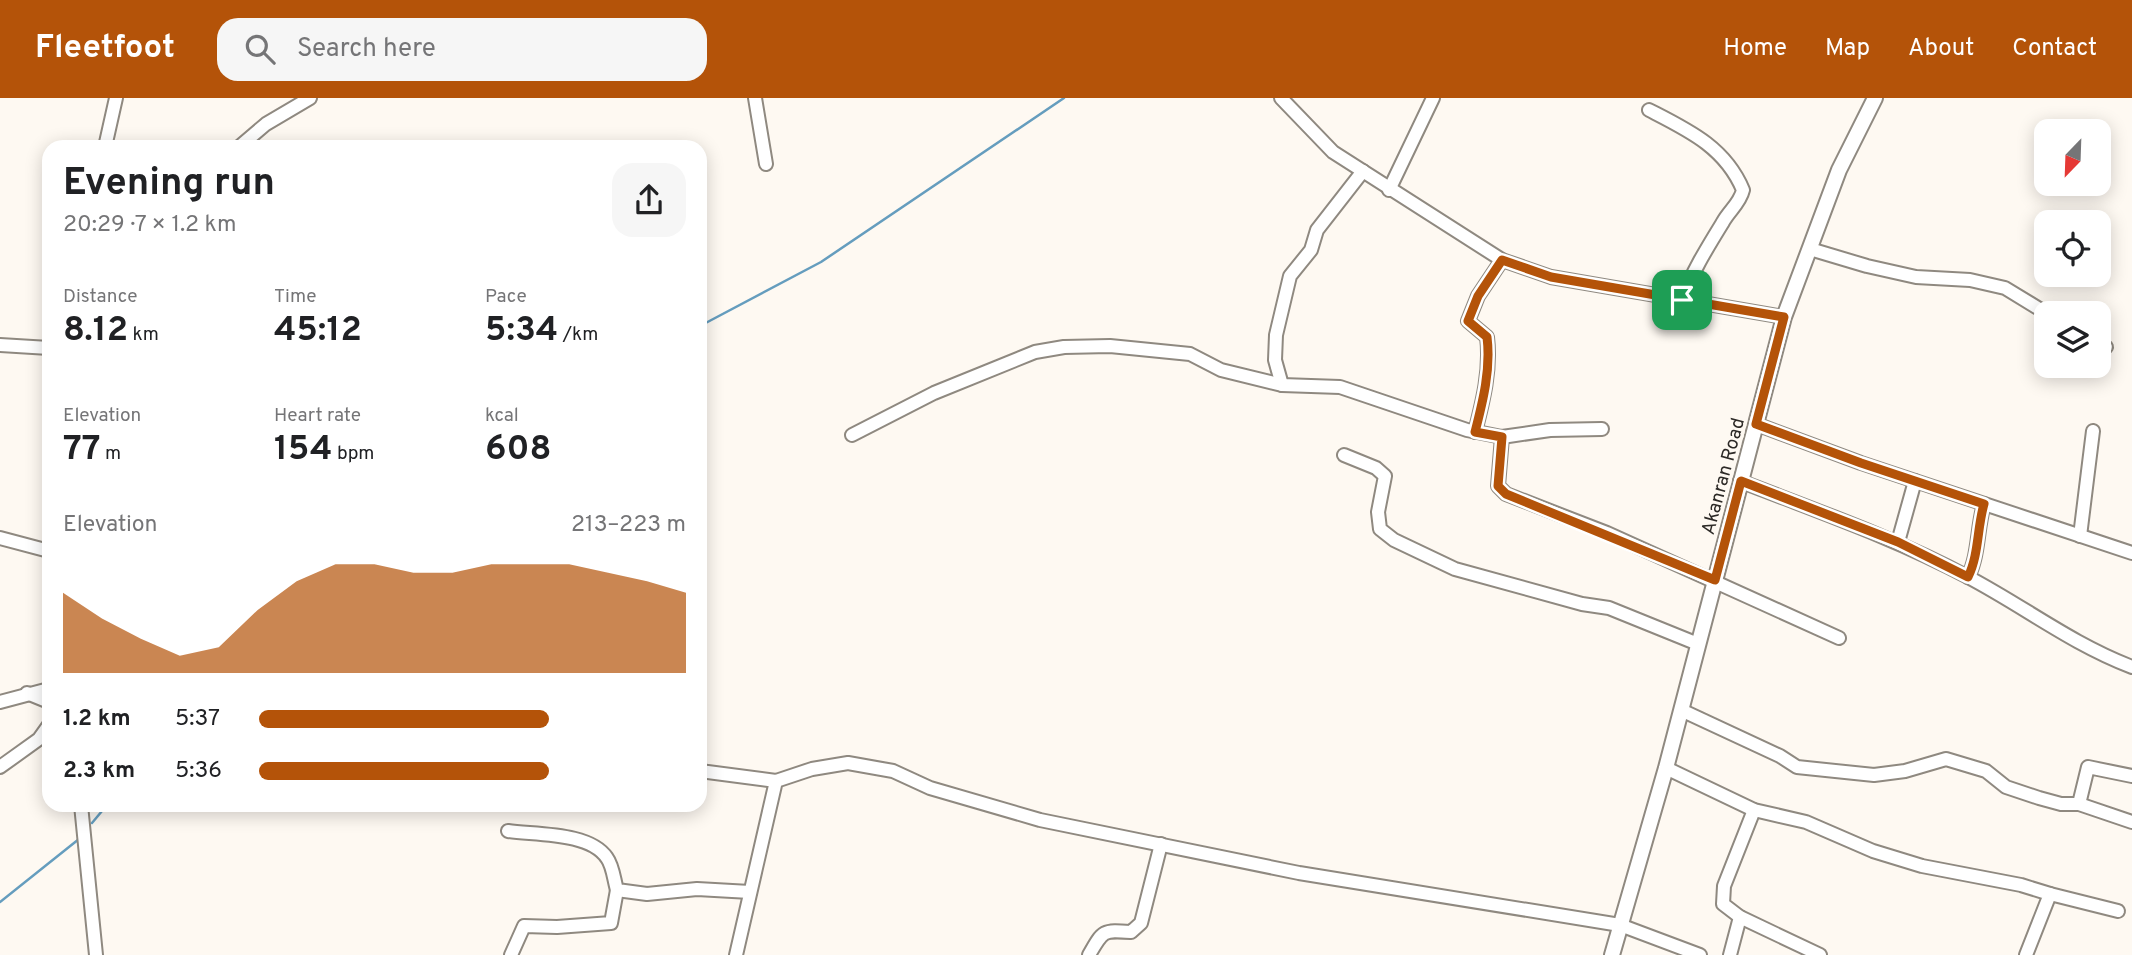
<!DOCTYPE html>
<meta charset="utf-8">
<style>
:root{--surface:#fff;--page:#f6f6f6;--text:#202124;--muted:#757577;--accent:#b45309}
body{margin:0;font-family:Overpass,sans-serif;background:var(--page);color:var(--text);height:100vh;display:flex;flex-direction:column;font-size:26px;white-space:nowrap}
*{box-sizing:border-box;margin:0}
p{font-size:23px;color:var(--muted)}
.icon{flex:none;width:38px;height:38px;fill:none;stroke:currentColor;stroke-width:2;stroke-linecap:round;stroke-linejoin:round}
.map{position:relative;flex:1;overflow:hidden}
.drawer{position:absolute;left:42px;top:42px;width:665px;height:672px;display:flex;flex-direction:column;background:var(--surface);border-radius:21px;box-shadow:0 4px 18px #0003}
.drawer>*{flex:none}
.needle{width:46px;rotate:203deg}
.buttons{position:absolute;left:2034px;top:21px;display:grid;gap:14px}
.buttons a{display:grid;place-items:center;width:77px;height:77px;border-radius:14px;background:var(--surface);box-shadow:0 4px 18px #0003;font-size:35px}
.pin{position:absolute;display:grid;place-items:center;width:60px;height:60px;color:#fff;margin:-30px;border-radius:14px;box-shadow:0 4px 10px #0006}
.round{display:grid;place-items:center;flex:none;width:74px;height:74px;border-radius:21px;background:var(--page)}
.head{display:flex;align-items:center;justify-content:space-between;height:119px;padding:0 21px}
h1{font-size:38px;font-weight:700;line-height:52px}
.stats{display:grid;grid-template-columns:repeat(3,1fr);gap:10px;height:119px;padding:7px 21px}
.stats div{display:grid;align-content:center}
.stats b{font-size:35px;font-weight:700}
.stats small{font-size:19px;font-weight:400}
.stats p{font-size:19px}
.chart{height:196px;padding:14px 21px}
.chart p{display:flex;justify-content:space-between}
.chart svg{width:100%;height:126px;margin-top:7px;fill:var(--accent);opacity:.7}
ul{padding:0 21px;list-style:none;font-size:23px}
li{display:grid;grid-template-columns:112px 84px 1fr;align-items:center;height:52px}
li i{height:18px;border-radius:9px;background:var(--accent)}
header{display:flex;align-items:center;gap:42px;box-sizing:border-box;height:98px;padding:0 35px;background:var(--accent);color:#fff}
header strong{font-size:33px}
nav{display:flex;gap:38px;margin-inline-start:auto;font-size:24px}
.search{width:490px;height:63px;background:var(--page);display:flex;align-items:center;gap:18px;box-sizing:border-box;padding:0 24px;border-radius:21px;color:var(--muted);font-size:26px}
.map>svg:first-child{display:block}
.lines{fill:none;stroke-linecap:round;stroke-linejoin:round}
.stream{stroke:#659dbe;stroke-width:2.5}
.minor-casing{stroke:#8f8980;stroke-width:16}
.major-casing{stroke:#8f8980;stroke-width:18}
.minor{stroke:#fff;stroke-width:12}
.major{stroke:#fff;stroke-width:14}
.route-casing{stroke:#fff;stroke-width:14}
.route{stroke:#b45309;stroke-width:9}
.labels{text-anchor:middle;stroke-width:7;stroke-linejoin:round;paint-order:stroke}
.street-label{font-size:19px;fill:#2d2a27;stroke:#fef9f2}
</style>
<header>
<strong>Fleetfoot</strong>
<div class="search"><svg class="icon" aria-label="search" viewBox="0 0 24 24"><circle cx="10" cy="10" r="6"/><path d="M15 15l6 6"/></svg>Search here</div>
<nav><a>Home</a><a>Map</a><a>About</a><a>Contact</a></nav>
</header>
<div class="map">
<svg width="2132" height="857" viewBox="0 0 2132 857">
<rect width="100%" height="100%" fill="#fef9f2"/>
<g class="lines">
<g class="stream">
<polyline points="700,228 821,164 1064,0"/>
<polyline points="92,725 107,707"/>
<polyline points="0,804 79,741"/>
</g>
<g class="minor-casing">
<g id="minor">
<polyline points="755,0 766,66"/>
<polyline points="1281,0 1333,54 1502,162 1551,179 1784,219"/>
<path d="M1649,12C1688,32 1725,49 1743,92C1740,105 1729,113 1723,124C1707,150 1692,174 1682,202"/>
<polyline points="105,49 116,0"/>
<polyline points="239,49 266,26 310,0"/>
<polyline points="1389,92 1433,0"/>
<polyline points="1810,151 1867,168 1916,179 1970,182 2005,190 2046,215"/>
<polyline points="2098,245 2106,249"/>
<polyline points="0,247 49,250"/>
<polyline points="1282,287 1275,262 1276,237 1290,178 1311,152 1317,132 1363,73"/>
<polyline points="1756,326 1861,365 2132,455"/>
<path d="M1475,334C1483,303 1491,271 1487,239L1468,223L1478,198L1502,162"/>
<polyline points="852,337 934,295 1035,254 1064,249 1110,248 1190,256 1221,272 1282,287 1340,289 1467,332 1502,339 1550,332 1602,331"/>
<polyline points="1502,339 1498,388 1506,396 1607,435 1839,540"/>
<polyline points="1344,357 1376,370 1385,378 1378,414 1380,431 1394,442 1455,471 1582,506 1609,510 1698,546"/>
<path d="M1740,383C1817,413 1895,440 1968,479C2025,509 2070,545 2132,569"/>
<polyline points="2080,438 2093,333"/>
<polyline points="0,440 49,453"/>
<polyline points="1898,444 1915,383"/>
<path d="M1968,479C1979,457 1977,430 1984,406"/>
<polyline points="27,595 49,604"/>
<polyline points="0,604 49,591"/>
<polyline points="1681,612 1780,658 1797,669 1874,677 1905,673 1946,661 1986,673 2006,689 2039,700 2061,706 2079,706 2088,669 2132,678"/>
<polyline points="0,669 39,641 49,627"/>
<polyline points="1666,670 1754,712 1806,724 1873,753 1922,768 2021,787 2050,796 2026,857"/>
<polyline points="700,673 776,683"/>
<polyline points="2079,706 2132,724"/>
<polyline points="81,707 96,857"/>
<polyline points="1754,712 1724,788 1723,806 1740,819 1820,857"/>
<path d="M508,733C536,737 590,734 607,760C613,768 614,782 617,792L647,796L697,791L750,794"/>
<polyline points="2050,796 2118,813"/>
<polyline points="511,857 524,828 557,829 611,825 617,792"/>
<polyline points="736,857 776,683 812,671 848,665 893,673 930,690 1040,722 1299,775 1620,827 1700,857"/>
<path d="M1089,857C1103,832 1103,832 1131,834L1141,825L1161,746"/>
<polyline points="1730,857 1740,819"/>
</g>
</g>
<g class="major-casing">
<polyline id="major" points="1612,857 1666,670 1784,219 1839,72 1875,0"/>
</g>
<use href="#minor" class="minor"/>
<use href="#major" class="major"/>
</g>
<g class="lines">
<g class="route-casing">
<path id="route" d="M1502,162L1551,179L1784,219L1756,326L1861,365L1984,406C1977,430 1979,457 1968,479L1898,444L1741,383L1715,482L1506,396L1498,388L1502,339L1475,334C1483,303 1491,271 1487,239L1468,223L1478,198Z"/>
</g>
<use href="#route" class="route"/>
</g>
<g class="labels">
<g class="street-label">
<text transform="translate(1722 378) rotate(-75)" y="7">Akanran Road</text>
</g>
</g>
</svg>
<div class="buttons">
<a><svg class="needle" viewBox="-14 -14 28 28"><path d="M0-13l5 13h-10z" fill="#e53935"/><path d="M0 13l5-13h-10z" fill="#757577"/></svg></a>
<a><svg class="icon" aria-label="locate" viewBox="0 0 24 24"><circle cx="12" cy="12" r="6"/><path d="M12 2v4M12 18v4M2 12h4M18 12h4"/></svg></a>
<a><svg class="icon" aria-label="layers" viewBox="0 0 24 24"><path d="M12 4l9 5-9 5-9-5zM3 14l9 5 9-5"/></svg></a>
</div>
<div class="pin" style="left:1682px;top:202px;background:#1e9e55"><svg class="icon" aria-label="arrive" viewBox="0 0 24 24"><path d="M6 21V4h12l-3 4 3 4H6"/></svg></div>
<section class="drawer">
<div class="head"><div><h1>Evening run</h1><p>20:29 · 7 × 1.2 km</p></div><a class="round"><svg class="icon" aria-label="share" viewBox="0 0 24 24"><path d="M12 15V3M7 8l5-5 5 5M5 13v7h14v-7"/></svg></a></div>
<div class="stats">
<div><p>Distance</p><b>8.12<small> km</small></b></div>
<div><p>Time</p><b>45:12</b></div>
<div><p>Pace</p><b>5:34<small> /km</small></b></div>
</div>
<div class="stats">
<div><p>Elevation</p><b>77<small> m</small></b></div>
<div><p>Heart rate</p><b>154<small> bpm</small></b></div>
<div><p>kcal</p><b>608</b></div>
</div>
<div class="chart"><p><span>Elevation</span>213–223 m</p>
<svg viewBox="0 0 160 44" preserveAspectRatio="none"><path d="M0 44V16L10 25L20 32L30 38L40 35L50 22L60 12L70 6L80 6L90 9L100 9L110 6L120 6L130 6L140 9L150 12L160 16V44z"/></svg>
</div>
<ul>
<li><b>1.2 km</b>5:37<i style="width:68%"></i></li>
<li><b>2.3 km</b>5:36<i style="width:68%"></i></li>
</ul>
</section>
</div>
